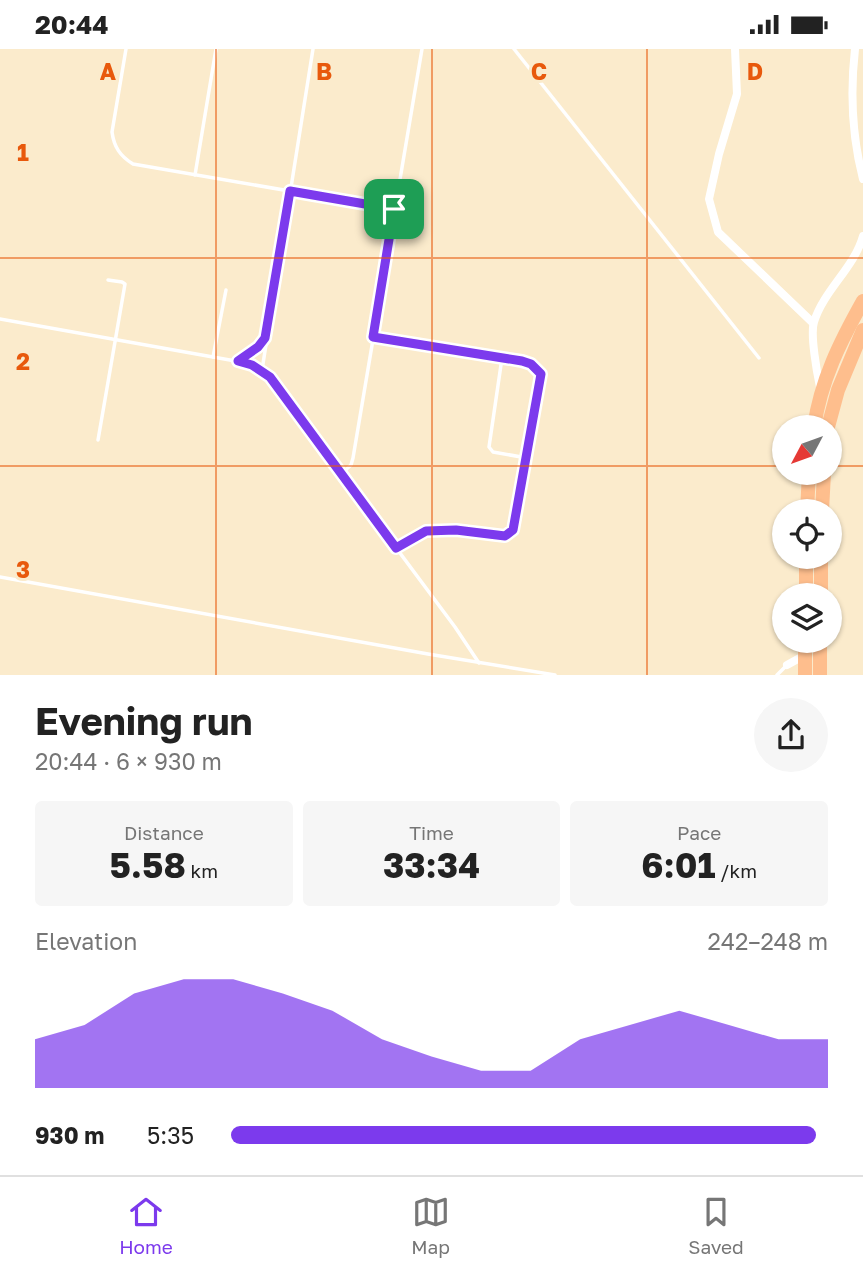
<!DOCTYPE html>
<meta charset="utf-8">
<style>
:root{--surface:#fff;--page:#f6f6f6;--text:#222;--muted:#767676;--line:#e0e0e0;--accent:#7c3aed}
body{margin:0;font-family:"Golos Text",sans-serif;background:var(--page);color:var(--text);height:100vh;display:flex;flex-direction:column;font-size:26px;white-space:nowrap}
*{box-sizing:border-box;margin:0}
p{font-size:23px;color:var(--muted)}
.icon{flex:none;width:38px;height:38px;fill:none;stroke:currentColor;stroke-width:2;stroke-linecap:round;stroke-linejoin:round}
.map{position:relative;height:626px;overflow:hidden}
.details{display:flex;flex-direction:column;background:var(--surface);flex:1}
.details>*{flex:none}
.needle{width:46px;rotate:229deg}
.tools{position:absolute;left:772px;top:366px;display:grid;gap:14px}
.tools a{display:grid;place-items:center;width:70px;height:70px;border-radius:50%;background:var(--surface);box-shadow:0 2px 5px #0004;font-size:35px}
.pin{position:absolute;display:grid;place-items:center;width:60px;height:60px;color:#fff;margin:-30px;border-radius:14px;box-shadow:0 4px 10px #0006}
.round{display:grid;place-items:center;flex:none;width:74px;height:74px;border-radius:37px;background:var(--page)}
.head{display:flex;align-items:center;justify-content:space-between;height:119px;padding:0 35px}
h1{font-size:38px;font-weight:700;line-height:52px}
.figures{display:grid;grid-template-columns:repeat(3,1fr);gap:10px;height:119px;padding:7px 35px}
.figures div{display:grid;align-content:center;border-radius:7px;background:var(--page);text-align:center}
.figures b{font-size:35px;font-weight:700}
.figures small{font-size:19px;font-weight:400}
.figures p{font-size:19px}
.chart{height:196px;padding:14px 35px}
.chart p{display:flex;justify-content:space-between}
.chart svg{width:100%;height:126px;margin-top:7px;fill:var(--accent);opacity:.7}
ul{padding:0 35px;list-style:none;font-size:23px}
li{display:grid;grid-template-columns:112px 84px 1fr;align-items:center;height:52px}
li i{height:18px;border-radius:9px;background:var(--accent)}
.status{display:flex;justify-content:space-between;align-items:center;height:49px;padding:0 35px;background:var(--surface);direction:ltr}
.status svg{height:19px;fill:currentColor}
.tabs{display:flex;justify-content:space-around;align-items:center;height:98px;border-top:2px solid var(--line);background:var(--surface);font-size:19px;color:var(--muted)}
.tabs a{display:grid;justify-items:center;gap:4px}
.tabs .on{color:var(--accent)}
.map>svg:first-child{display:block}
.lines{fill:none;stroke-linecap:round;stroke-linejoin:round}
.lane{stroke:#fff;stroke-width:3.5}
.street{stroke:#fff;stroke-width:8}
.highway{stroke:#febe8d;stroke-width:14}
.route-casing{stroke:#fff;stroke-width:14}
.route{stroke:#7c3aed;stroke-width:9}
.grid{fill:none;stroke:#e8590c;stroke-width:2;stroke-opacity:0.55}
.grid-label{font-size:23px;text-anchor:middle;font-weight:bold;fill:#e8590c;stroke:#fbebcc;stroke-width:6;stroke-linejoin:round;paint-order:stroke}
</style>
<div class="status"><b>20:44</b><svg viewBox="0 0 49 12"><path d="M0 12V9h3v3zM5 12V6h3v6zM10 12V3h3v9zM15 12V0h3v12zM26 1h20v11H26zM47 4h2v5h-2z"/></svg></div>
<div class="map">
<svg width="863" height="626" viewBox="0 0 863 626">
<rect width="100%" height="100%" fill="#fbebcc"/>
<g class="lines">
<g class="lane">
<path d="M126,0L112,83C114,98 120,107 133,115L394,160"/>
<polyline points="514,0 759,309"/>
<polyline points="195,126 216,0"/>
<polyline points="0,270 241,313 262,321 269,328 455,578 479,614"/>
<polyline points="373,288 521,312 536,319 542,329 513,481 505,487 456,481 426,482 396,499"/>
<polyline points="213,308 226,241"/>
<polyline points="502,309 489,398 493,403 527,409"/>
<polyline points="238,312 264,291"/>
<polyline points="262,321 313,0"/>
<polyline points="98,391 125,235 122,233 108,231"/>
<polyline points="341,425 351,416 353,409 422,0"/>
<polyline points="0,528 428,605 555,626"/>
<polyline points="777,626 787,616"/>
</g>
<g class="street">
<polyline points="735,0 737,45 719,105 709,150 718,183 813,274"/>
<path d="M855,0C850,44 852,87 863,130"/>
<path d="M820,338C817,324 810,285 814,273C824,241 854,219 863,187"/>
<polyline points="787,616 805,606"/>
</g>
<g class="highway">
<path d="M814,378C821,331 840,293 863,252"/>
<polyline points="828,378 838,341 863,281"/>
<polyline points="807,462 809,424"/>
<polyline points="822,462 824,424"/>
<polyline points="806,546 806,508"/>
<polyline points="821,546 821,508"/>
<polyline points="805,626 805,592"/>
<polyline points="820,626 820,592"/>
</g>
</g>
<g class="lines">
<g class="route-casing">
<polygon id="route" points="290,142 394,160 373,288 522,312 531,315 541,325 513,481 505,487 456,481 426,482 396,499 270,328 252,316 238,312 258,298 265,289"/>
</g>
<use href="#route" class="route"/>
</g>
<path class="grid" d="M216,0V626M432,0V626M647,0V626M0,209H863M0,417H784M830,417H863"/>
<g class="grid-label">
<text x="108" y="31">A</text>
<text x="324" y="31">B</text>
<text x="539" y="31">C</text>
<text x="755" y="31">D</text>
<text x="23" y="112">1</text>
<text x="23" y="321">2</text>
<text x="23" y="529">3</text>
</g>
</svg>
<div class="tools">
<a><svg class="needle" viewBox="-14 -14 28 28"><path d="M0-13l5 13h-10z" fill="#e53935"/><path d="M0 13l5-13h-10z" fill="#767676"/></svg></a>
<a><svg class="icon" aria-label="locate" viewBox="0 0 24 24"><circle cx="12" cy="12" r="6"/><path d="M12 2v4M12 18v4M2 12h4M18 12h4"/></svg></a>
<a><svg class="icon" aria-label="layers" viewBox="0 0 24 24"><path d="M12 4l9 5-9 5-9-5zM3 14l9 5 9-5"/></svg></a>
</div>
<div class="pin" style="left:394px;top:160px;background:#1e9e55"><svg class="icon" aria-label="arrive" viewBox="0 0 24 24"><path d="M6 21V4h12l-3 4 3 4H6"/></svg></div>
</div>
<section class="details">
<div class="head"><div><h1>Evening run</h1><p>20:44 · 6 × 930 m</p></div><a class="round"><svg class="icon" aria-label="share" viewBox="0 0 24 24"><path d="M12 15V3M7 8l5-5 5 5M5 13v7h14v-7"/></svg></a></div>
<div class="figures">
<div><p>Distance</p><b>5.58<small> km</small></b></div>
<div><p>Time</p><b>33:34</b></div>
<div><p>Pace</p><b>6:01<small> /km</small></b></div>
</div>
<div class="chart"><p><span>Elevation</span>242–248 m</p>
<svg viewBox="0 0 160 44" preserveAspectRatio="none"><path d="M0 44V27L10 22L20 11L30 6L40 6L50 11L60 17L70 27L80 33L90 38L100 38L110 27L120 22L130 17L140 22L150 27L160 27V44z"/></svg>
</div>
<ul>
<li><b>930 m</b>5:35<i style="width:98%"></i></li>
</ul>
</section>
<nav class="tabs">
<a class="on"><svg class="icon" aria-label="home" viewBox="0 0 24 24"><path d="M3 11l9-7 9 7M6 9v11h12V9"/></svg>Home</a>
<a><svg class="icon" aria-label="map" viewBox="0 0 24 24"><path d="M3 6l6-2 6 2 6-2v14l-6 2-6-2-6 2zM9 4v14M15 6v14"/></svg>Map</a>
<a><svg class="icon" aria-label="saved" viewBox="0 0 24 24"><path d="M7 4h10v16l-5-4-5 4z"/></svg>Saved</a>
</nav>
